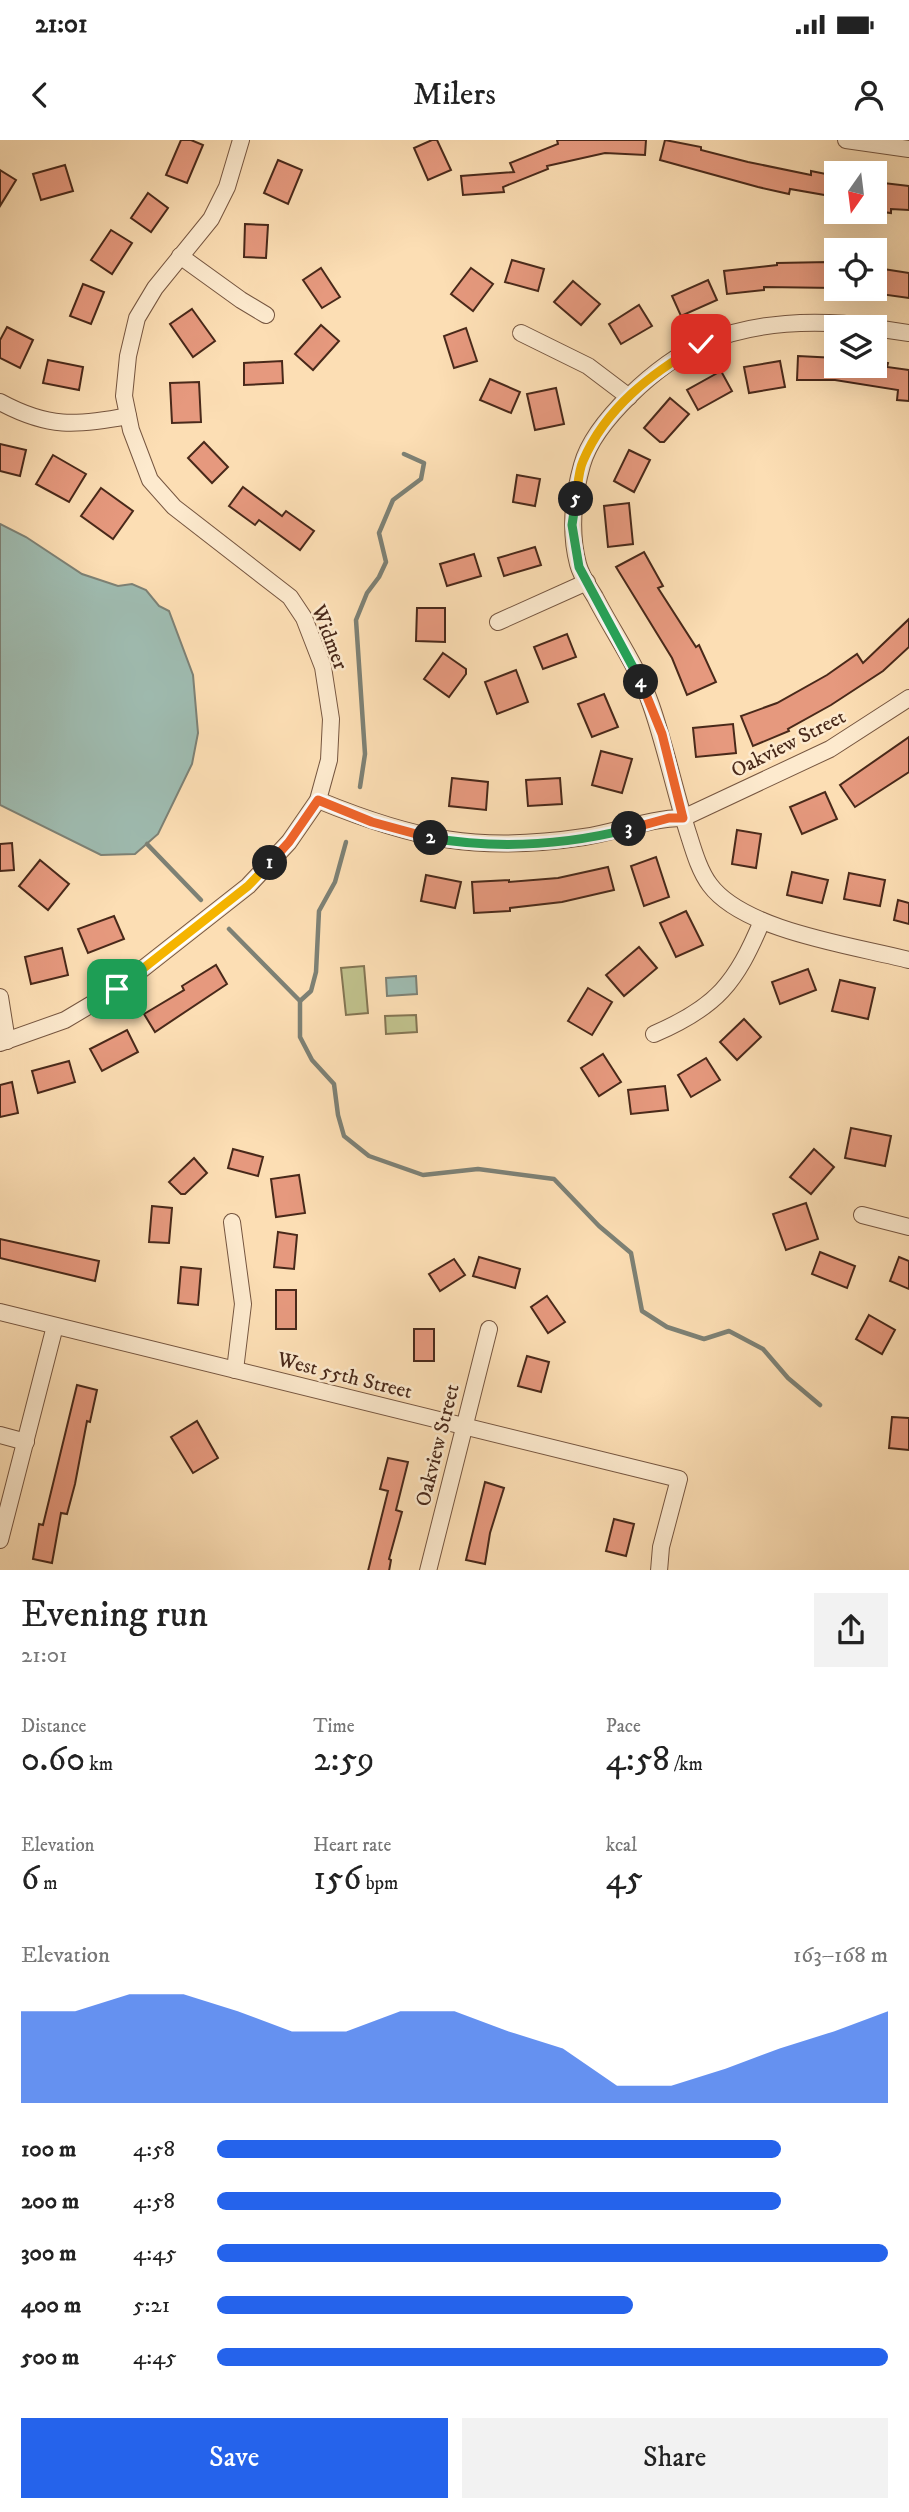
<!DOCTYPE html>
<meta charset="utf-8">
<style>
:root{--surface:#fff;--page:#f2f2f2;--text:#222;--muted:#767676;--accent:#2563eb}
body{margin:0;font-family:"IM FELL DW Pica",serif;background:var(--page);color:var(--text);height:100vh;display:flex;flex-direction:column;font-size:26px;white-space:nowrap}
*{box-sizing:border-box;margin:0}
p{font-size:23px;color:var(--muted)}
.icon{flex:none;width:38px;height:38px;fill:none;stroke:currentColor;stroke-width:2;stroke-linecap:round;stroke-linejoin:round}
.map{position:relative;height:1430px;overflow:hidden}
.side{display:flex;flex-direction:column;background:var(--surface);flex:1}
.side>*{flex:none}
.needle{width:46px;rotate:194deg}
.fabs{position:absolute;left:824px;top:21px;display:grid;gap:14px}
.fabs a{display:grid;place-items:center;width:63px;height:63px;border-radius:0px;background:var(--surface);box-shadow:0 7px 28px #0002;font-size:35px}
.pin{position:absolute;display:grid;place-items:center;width:60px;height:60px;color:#fff;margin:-30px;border-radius:14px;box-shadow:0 4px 10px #0006}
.km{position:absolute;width:35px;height:35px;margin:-18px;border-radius:50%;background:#222;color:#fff;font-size:19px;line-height:35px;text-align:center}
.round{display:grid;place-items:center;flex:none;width:74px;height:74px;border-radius:0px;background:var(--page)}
.headline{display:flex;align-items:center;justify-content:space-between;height:119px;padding:0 21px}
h1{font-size:38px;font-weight:600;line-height:52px}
.metrics{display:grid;grid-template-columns:repeat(3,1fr);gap:10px;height:119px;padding:7px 21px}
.metrics div{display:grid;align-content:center}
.metrics b{font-size:35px;font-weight:600}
.metrics small{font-size:19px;font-weight:400}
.metrics p{font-size:19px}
.chart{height:196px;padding:14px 21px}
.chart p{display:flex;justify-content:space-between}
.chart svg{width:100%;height:126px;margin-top:7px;fill:var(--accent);opacity:.7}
.button{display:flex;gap:14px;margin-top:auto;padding:14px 21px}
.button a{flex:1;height:80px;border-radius:0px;background:var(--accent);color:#fff;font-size:28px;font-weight:600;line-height:80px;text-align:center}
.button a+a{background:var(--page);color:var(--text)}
ul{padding:0 21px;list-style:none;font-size:23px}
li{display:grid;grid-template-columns:112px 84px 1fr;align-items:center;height:52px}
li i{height:18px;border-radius:9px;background:var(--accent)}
.status{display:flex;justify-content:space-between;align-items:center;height:49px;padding:0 35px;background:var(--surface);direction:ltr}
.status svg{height:19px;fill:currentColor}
header{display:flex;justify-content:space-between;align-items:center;height:91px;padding:0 21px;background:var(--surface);font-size:32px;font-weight:600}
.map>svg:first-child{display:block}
.green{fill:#c0c18c;stroke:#847553;stroke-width:2}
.water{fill:#9fbcb1;stroke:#7d8175;stroke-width:2}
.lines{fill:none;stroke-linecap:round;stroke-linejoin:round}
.stream{stroke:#7d8175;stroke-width:4.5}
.building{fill:#e6997e;stroke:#49291a;stroke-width:2}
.minor-casing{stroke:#765640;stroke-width:18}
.minor{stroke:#fdeace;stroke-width:16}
.split-1-casing{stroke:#fff;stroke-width:14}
.split-2-casing{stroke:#fff;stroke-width:14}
.split-3-casing{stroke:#fff;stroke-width:14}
.split-4-casing{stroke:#fff;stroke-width:14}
.split-5-casing{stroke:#fff;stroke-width:14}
.split-6-casing{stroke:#fff;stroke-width:14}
.split-1{stroke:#f5b400;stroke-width:9}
.split-2{stroke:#f0652b;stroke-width:9}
.split-3{stroke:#22a559;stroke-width:9}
.split-4{stroke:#f0652b;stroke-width:9}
.split-5{stroke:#22a559;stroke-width:9}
.split-6{stroke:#f5b400;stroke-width:9}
.labels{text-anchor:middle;stroke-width:5;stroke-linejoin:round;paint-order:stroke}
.street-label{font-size:21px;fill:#49291a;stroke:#fdeace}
</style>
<div class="status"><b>21:01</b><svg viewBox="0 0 49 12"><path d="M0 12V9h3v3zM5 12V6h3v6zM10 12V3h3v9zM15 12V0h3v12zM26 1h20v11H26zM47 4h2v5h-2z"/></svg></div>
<header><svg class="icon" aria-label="back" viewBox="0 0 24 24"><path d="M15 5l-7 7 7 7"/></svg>Milers<svg class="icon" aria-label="person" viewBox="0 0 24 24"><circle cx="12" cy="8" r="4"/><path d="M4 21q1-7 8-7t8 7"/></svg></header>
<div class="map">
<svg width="909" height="1431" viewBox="0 0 909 1431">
<rect width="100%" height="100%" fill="#fcdeb4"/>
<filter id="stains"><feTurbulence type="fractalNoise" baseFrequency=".00286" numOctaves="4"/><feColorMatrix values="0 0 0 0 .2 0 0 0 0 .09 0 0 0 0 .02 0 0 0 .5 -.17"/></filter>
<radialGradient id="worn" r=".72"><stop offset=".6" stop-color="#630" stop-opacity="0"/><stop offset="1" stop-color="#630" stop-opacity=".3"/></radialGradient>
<g class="green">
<polygon points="364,826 368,873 346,875 341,828"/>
<polygon points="416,875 417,892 386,894 385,876"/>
</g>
<g class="water">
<polygon points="0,384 26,397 82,434 118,446 132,444 146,450 159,466 169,471 193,535 198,593 192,624 158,694 135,714 101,715 0,665"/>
<polygon points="416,836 417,854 387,856 386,838"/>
</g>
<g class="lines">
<g class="stream">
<polyline points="360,647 365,614 356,480 367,453 379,437 386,422 379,393 393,360 421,339 424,323 404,314"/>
<polyline points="147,704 201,760"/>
<polyline points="229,789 300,861 300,897 312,920 334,944 338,975 344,996 369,1016 423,1035 478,1029 554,1039 599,1086 631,1113 642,1171 667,1187 704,1199 729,1191 763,1209 788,1238 820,1265"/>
<polyline points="300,861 311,851 316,832 319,771 335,742 346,702"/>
</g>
</g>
<g class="building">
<polygon points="181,0 191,0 203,5 187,43 166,35"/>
<polygon points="432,0 437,0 451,30 428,40 414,8"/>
<polygon points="557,0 646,0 645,15 605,13 547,26 548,29 503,47 504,52 463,55 461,36 514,32 510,23 558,4"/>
<polygon points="665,0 701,7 701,10 748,22 811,35 811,31 836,36 836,57 790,49 789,54 758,47 660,20"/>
<polygon points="278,20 302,30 288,64 264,53"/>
<polygon points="65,25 73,51 41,60 33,34"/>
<polygon points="0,30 16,40 0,66"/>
<polygon points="875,42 909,46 909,70 891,69 891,73 875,71"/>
<polygon points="148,53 168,68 151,92 131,78"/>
<polygon points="245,84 268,85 266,118 244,117"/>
<polygon points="111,90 132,103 112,134 91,120"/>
<polygon points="512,120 544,129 538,151 505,142"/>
<polygon points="829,122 836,123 836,148 764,147 764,150 727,154 724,131 777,125 777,123"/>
<polygon points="321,128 340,157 322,168 303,140"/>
<polygon points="471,128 493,144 473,171 451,154"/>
<polygon points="877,128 909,133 909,158 873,153"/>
<polygon points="708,140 717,160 681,176 672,156"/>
<polygon points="573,141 600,164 581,185 554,162"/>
<polygon points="83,144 104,152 91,184 70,176"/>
<polygon points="639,165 652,186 621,204 609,184"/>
<polygon points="192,169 215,201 193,217 170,184"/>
<polygon points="321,185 339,201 313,230 295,214"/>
<polygon points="7,187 33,200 20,228 0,218 0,200"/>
<polygon points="466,188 477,221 454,228 444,196"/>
<polygon points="798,216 836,218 835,226 875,226 875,221 888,223 887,227 909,230 909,261 897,260 898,250 835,240 797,240"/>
<polygon points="48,220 83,227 79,250 43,243"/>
<polygon points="282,221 283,243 244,245 244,223"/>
<polygon points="780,221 785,247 749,253 744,227"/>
<polygon points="721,231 732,251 698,270 687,250"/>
<polygon points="490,239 520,252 511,273 480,260"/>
<polygon points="199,242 201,282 172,283 170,243"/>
<polygon points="556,248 564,284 535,290 527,254"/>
<polygon points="670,258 689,274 664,302 660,302 644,288"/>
<polygon points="204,302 228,327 212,343 188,318"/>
<polygon points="0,304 26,310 20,336 0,331"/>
<polygon points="629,310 650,320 634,352 614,341"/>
<polygon points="53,315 86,334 69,362 36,344"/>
<polygon points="517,335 540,339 535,366 513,362"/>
<polygon points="243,347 282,376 286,371 314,391 300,410 259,380 255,385 229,366"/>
<polygon points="101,348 133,371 113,399 81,376"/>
<polygon points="629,363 633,404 608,407 604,366"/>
<polygon points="535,407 541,425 504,436 498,418"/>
<polygon points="644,412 663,446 658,448 696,507 699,505 716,542 687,555 672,518 616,427"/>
<polygon points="474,414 481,436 447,446 440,424"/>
<polygon points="417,468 445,468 445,502 416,501"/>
<polygon points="909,479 909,507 883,531 831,565 788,589 789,591 753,606 741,576 777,563 827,535 857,514 863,523"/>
<polygon points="567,494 576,517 543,529 534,507"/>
<polygon points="443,513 466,529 466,534 449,557 424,539"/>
<polygon points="516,530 528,562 497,574 485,542"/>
<polygon points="604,554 618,587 592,597 578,564"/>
<polygon points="733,584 736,613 696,617 693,588"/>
<polygon points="909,597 909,632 855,667 840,645"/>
<polygon points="601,611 632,619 622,653 592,645"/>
<polygon points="452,638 488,642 486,670 449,666"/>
<polygon points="560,638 562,664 528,666 526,640"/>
<polygon points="825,652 837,679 802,694 790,667"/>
<polygon points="737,690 761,694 756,728 732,724"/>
<polygon points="12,703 14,730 0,731 0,704"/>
<polygon points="656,717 669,757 644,766 631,726"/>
<polygon points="40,720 69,744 48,770 19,746"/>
<polygon points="608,727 614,750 562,762 510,768 510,771 474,773 472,742 509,740 509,742 558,738"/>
<polygon points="792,732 828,740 822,763 787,755"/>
<polygon points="849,733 885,740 880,766 844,759"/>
<polygon points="426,735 461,742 455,768 421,761"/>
<polygon points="898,760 909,763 909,784 894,780"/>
<polygon points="686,771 703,805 676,817 660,783"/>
<polygon points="114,776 124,799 88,813 78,789"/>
<polygon points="639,807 657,828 624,856 606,835"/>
<polygon points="62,808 68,835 31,844 25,817"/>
<polygon points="216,825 227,844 155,892 144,874 184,850 182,846"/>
<polygon points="808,829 816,850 780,864 772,842"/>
<polygon points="840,840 875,848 868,879 832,871"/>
<polygon points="588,848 612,862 592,895 568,881"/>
<polygon points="744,879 761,897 737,920 720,902"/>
<polygon points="127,890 138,912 102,931 90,909"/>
<polygon points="603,914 621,942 599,956 581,928"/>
<polygon points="706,918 720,940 691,957 678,935"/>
<polygon points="69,921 75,942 38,953 32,931"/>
<polygon points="12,942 18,973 0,977 0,945"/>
<polygon points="665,946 668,970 631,974 628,950"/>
<polygon points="851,988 891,996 885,1026 845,1018"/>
<polygon points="233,1009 263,1017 258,1036 228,1028"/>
<polygon points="814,1009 834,1027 811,1054 790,1037"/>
<polygon points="194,1018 207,1033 185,1054 181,1054 169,1042"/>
<polygon points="299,1035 305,1073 276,1077 271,1039"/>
<polygon points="806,1063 818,1099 786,1110 773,1074"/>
<polygon points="152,1066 172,1068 169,1103 149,1102"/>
<polygon points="278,1092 297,1095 294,1129 274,1127"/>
<polygon points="0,1099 99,1121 95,1141 0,1118"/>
<polygon points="820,1112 855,1126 847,1148 812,1134"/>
<polygon points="479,1117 520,1129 515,1148 473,1136"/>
<polygon points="899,1117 909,1121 909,1149 890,1141"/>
<polygon points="454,1119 465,1135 440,1151 429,1134"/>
<polygon points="181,1127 201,1129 198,1165 178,1163"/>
<rect x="276" y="1150" width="20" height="39"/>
<polygon points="547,1156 565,1182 548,1193 531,1167"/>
<polygon points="869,1175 895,1190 882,1214 856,1199"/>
<rect x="414" y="1189" width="20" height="32"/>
<polygon points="527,1216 549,1222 541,1252 518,1246"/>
<polygon points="77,1245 97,1250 90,1282 87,1281 75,1344 67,1374 61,1373 52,1423 33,1419 39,1384 43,1385"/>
<polygon points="892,1277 909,1278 909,1310 889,1308"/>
<polygon points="197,1281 218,1318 193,1333 171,1297"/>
<polygon points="388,1318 408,1322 396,1370 402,1372 389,1419 391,1420 389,1431 368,1431 388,1351 380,1349"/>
<polygon points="485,1342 504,1348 490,1393 485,1424 466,1420"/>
<polygon points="614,1379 634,1384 626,1416 606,1411"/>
</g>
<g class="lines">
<g class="minor-casing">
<g id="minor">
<polyline points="846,0 909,9"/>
<polyline points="180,116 241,160 266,175"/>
<path d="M873,187C817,179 754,181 701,204C660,222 594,281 582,325C573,357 570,393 578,424C581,436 589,447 595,457C613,492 638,527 651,565C666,608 675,653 689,696C694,712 700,732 710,745C744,791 855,806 909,820"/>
<polyline points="875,188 909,193"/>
<polyline points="521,193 588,226 629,257"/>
<path d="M0,262C48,288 76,286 128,276"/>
<polyline points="498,482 587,442"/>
<path d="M318,660C415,700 479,713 584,697C617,692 650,678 683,678L830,609L909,558"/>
<polyline points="0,857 7,901"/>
<path d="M654,894C717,867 736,843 762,781"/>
<polyline points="0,903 65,880 117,849 248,746 289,702 318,660 329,620 331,579 323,527 304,478 290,457 174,367 150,340 131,290 124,256 128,216 137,178 155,148 211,79 227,47 241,0"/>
<polyline points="862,1075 909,1087"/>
<polyline points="232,1082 243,1164 235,1230"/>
<polyline points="0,1172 679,1339 661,1407 659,1431"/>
<polyline points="0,1295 26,1302"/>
<polyline points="0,1400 55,1186"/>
<polyline points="428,1431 489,1189"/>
</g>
</g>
<use href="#minor" class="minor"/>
</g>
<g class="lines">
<g class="split-1-casing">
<polyline id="split-1" points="117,849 248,746 270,723"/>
</g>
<g class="split-2-casing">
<polyline id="split-2" points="270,723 289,702 318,660 372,682 431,698"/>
</g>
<g class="split-3-casing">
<path id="split-3" d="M431,698C496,709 565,705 629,689"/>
</g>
<g class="split-4-casing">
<polyline id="split-4" points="629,689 669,678 683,678 662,594 641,542"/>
</g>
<g class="split-5-casing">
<polyline id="split-5" points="576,359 572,385 579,427 641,542"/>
</g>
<g class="split-6-casing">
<path id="split-6" d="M576,359C578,347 578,332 583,321C606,267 652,233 701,204"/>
</g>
<use href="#split-1" class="split-1"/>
<use href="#split-2" class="split-2"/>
<use href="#split-3" class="split-3"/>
<use href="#split-4" class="split-4"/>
<use href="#split-5" class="split-5"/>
<use href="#split-6" class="split-6"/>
</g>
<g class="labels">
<g class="street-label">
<text transform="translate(330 497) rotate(69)" y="7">Widmer</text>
<text transform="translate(788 603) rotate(-27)" y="7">Oakview Street</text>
<text transform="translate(345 1235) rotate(14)" y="7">West 55th Street</text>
<text transform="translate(437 1305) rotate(-76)" y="7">Oakview Street</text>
</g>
</g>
<rect width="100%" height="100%" filter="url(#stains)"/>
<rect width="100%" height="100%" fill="url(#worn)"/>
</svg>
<div class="fabs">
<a><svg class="needle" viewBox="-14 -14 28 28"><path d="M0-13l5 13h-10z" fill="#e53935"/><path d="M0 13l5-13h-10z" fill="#767676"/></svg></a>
<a><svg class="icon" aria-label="locate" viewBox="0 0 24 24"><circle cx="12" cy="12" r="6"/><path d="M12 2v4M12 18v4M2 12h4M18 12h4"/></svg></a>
<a><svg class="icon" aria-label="layers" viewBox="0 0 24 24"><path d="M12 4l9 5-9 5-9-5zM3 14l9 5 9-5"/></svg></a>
</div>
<div class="pin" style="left:117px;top:849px;background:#1e9e55"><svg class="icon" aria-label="arrive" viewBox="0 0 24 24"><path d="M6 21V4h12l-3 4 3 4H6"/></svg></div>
<div class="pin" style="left:701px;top:204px;background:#d93025"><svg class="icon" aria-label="check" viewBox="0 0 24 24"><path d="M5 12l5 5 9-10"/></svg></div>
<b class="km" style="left:270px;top:723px">1</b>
<b class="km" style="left:431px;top:698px">2</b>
<b class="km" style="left:629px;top:689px">3</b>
<b class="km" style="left:641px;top:542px">4</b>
<b class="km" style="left:576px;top:359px">5</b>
</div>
<section class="side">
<div class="headline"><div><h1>Evening run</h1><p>21:01</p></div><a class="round"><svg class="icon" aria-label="share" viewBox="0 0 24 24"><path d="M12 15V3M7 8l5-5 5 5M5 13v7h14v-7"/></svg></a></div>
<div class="metrics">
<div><p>Distance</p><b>0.60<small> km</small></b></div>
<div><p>Time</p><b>2:59</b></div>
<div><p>Pace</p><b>4:58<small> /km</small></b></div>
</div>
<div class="metrics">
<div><p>Elevation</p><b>6<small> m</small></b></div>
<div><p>Heart rate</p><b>156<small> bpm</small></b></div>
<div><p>kcal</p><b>45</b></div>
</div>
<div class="chart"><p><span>Elevation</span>163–168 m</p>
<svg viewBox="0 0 160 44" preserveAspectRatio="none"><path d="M0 44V12L10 12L20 6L30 6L40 12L50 19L60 19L70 12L80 12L90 19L100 25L110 38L120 38L130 32L140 25L150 19L160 12V44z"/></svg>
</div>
<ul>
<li><b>100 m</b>4:58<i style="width:84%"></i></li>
<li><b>200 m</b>4:58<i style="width:84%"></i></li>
<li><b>300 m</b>4:45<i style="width:100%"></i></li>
<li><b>400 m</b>5:21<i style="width:62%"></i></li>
<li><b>500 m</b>4:45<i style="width:100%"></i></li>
</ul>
<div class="button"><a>Save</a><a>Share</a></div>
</section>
